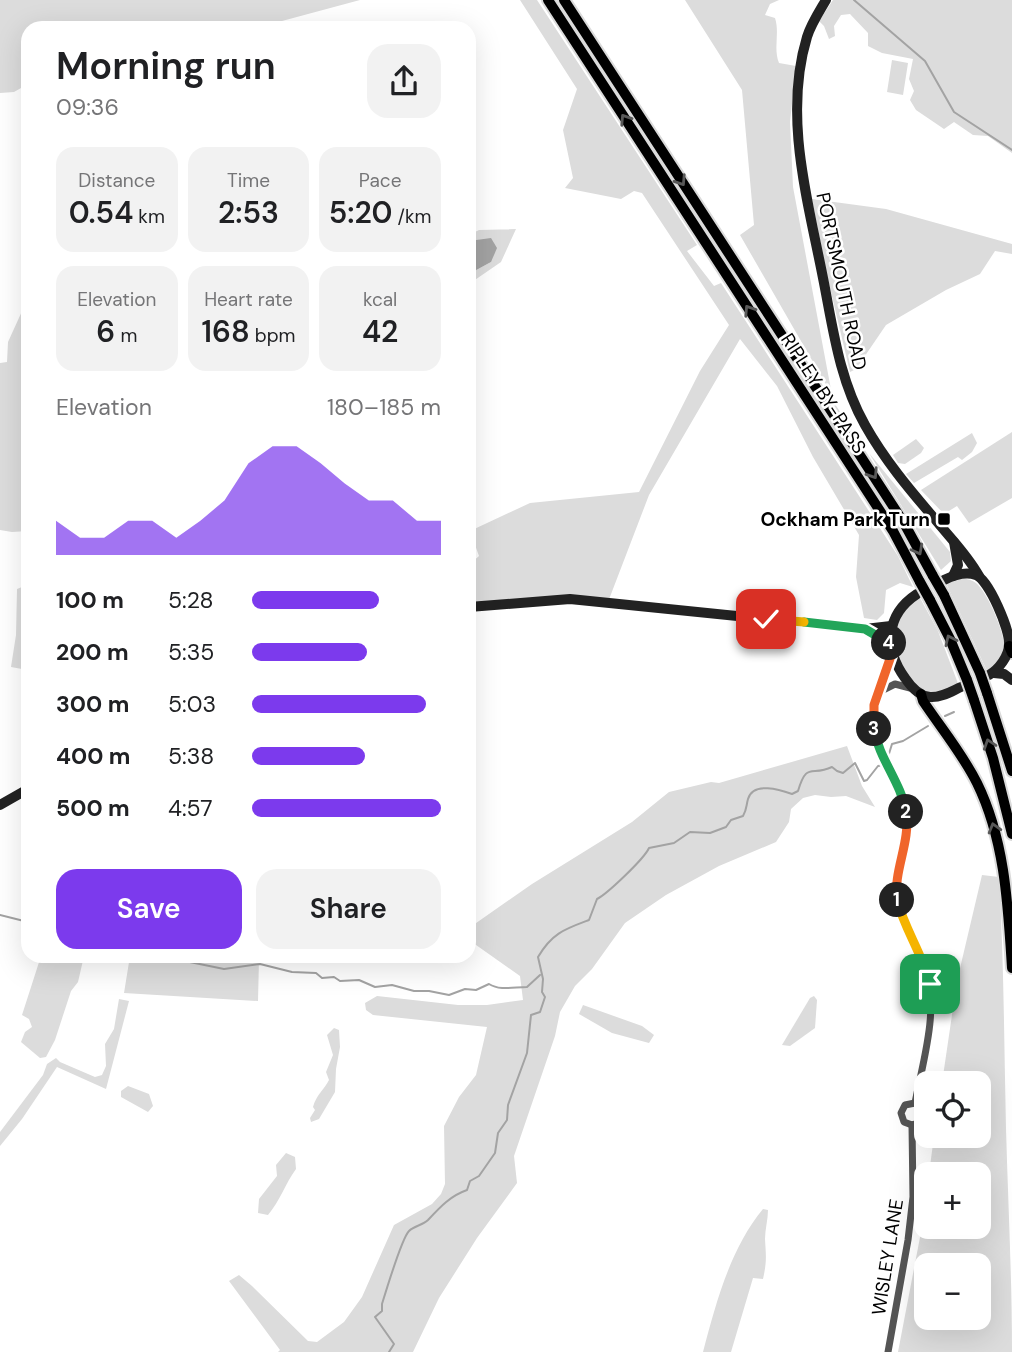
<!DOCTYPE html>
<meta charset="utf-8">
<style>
:root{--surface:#fff;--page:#f2f2f2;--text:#202124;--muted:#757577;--accent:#7c3aed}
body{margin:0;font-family:"DM Sans",sans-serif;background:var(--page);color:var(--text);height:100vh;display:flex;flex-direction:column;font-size:26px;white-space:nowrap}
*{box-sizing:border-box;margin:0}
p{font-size:23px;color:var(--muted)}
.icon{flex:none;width:38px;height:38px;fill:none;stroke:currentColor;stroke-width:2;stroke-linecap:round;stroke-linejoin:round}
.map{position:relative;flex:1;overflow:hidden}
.sheet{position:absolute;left:21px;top:21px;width:455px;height:942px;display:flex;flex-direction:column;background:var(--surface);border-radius:21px;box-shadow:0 7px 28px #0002}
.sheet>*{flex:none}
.controls{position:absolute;left:914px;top:1071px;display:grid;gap:14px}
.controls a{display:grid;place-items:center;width:77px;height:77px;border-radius:14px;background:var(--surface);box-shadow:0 7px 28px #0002;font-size:35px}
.pin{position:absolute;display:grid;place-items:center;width:60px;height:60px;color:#fff;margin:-30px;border-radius:14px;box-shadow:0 4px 10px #0006}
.km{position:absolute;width:35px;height:35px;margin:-18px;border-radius:50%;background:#222;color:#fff;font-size:19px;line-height:35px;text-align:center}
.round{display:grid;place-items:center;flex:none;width:74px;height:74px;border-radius:21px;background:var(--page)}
.head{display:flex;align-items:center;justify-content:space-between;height:119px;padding:0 35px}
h1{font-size:38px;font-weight:600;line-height:52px}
.figures{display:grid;grid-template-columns:repeat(3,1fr);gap:10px;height:119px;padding:7px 35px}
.figures div{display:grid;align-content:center;border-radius:18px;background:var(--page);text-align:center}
.figures b{font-size:30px;font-weight:600}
.figures small{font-size:19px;font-weight:400}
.figures p{font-size:19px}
.chart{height:196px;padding:14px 35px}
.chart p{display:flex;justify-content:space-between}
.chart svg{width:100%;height:126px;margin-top:7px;fill:var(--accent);opacity:.7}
.cta{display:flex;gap:14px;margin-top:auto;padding:14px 35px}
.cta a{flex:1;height:80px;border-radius:21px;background:var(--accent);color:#fff;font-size:28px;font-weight:600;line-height:80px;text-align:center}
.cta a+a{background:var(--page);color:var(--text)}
ul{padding:0 35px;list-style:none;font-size:23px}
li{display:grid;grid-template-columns:112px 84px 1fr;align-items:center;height:52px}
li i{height:18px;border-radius:9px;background:var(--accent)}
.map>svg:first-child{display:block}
.green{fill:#dcdcdc;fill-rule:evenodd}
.water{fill:#a3a3a3}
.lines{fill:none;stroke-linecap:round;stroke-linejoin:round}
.stream{stroke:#a3a3a3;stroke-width:2}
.trunk-casing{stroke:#dbdbdb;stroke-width:14}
.minor{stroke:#555;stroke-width:7}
.secondary{stroke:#222;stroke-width:10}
.trunk{stroke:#000;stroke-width:10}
.trunk-bridge-casing{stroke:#dbdbdb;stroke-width:14;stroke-linecap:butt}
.trunk-bridge{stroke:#000;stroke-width:10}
.oneway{stroke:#595959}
.split-1-casing{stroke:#fff;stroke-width:14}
.split-2-casing{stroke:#fff;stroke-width:14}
.split-3-casing{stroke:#fff;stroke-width:14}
.split-4-casing{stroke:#fff;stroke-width:14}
.split-5-casing{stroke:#fff;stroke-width:14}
.split-6-casing{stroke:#fff;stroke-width:14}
.split-1{stroke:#f5b400;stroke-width:9}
.split-2{stroke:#f0652b;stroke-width:9}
.split-3{stroke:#22a559;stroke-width:9}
.split-4{stroke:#f0652b;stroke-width:9}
.split-5{stroke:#22a559;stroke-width:9}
.split-6{stroke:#f5b400;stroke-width:9}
.poi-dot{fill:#000;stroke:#fff;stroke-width:2.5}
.labels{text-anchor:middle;stroke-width:5;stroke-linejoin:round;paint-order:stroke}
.street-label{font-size:19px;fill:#000;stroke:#fff}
.poi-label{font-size:19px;font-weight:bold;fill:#000;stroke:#fff;text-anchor:end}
</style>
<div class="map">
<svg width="1012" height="1352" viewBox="0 0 1012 1352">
<rect width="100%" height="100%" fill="#fff"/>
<g class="green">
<polygon points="0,0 360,0 256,28 28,28 28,84 14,92 0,93"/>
<polygon points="520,0 537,0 697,245 687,251 714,286 721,283 898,556 913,587 900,583 886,590 884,613 877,620 864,618 856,577 859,535 813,457 777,386 740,339 649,495 608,602 469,607 469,565 479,556 470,531 530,503 639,492 700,371 729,325 642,193 634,191 621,199 565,188 573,178 563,130 577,89"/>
<path d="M685,0H779L770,4L765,15L775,18C780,33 773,48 779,63L796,66L790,122L793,187L832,395L740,235L754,225L742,90Z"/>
<polygon points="833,0 1012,0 1012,153 988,136 973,135 954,122 944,129 916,110 910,100 914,91 909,79 913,59 882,53 868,46 868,33 850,14 841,15 834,26 835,36 829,39 824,26 819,21"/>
<polygon points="892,60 908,63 903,95 887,92"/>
<polygon points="812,199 886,209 1012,244 1012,254 995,251 980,274 946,290 886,325 856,369 850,372 826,271"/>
<polygon points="516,229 501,262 469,284 469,274 491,262 471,239 469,241 469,235 479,230"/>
<polygon points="28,298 28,531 12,532 0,530 0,363 7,362 8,342"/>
<polygon points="1012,432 1012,498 969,523 957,506 944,514 921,490"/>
<polygon points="972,433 977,443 972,452 962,460 958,457 914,483 906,474"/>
<polygon points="916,439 924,448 921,453 905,464 898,463 893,455"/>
<polygon points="869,453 950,552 951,561 941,570"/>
<path d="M960,578C966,579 971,579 976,583C987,591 1007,637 1004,650C1003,658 993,666 988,673L946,583Z"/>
<path d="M22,587C28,609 35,649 22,669L11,667L16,635L17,589Z"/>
<path d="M919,596L938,631L959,686C952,689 941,695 933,695C912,694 892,651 894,633C897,617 908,607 919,596Z"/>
<polygon points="847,746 862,786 875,807 846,796 831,797 815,795 803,798 791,809 789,822 776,842 719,866 666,895 625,923 592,969 575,986 560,1012 555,1036 514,1156 517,1183 477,1238 439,1298 413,1352 278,1352 280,1350 229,1281 239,1275 252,1286 308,1341 317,1342 344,1322 362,1297 394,1225 432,1204 441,1194 445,1184 444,1126 459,1097 476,1075 487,1027 373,1015 366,1010 365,1003 377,996 458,1005 487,1005 523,1000 520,976 469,940 469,928 532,884 632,822 669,792 711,782 719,783"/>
<path d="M982,875L999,877C1004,961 1004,1044 1006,1128C1008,1203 1012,1277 1012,1352H898L926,1206V1227H978V1174H929L934,1136H978V1083H942L957,981ZM926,1265H978V1318H926Z"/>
<polygon points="41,956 84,956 78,982 71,991 55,1040 46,1057 40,1058 21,1042 25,1032 32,1027 29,1019 22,1015"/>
<polygon points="130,956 210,956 211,958 211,956 247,956 259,959 258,1001 124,993"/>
<polygon points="814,996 817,1000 815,1028 790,1046 782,1045 810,998"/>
<polygon points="119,999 129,1001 106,1089 57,1067 22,1119 0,1146 0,1132 43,1075 47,1064 56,1058 60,1062 95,1077 102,1075 106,1066 105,1044 114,1029"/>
<polygon points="583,1005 642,1026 654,1035 649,1043 612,1033 579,1014"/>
<path d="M334,1028L339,1030L340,1047L336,1069L335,1092L319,1119L311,1122L310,1118L315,1110L313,1107C316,1095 324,1090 329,1080L326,1072L333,1055L327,1035Z"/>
<polygon points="128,1086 149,1094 153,1106 148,1112 121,1097 121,1091"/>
<path d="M286,1153L295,1157L296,1169C285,1184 280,1201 268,1215L258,1213L259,1199L277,1176L276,1165Z"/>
<path d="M763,1209L768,1210C768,1220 765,1229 765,1239C766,1256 767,1261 763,1279L753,1278L731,1352H703C716,1303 730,1249 763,1209Z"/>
</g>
<polygon class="water" points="491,238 497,248 491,262 469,274 469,241"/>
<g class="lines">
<g class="stream">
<polyline points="854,0 925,61 954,112 1012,150"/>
<polyline points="945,716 954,712"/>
<polyline points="888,757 892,744 903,741 928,726"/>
<polyline points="0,915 28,922"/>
<path d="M144,956L148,961L175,959L224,969L260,964L292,972L316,973L322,978L334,977L340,981L359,980L375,987L392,985L414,991H429L449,995L465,989L476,990L489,984C500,991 514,987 527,987L540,975"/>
<path d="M389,1352L394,1344L375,1317L382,1311V1304C386,1291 402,1238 409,1231C414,1226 423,1225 428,1220C440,1207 450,1196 467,1190L470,1181L479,1176L495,1153L498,1133L507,1120L508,1105L527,1053L531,1015L540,1012L545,997L542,992L543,979L538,957C552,933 565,929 589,920L597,899C607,894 644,859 649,848L674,843L690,832L710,833L726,827L731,820L743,816C747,809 746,806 748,799C753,781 781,790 792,794L798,791C807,761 811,777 832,767L837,771L843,773L855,763L864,781L867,780L878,766L884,765"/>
</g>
<g class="trunk-casing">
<g id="trunk">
<polyline points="548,0 893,531 920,582"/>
<polyline points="564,0 904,523 933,576"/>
<polyline points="944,595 980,673"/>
<polyline points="930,600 950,639 967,680"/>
<polyline points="1009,646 1012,653"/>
<polyline points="987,693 1012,771"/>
<path d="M921,694L923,701C941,728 962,753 977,783C1005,840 1008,905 1012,968"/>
<polyline points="974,700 993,758 1012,834"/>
</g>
</g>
<g class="minor">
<path d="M892,654C886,673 874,695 873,715C872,751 903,779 907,814C910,842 894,868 896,893C898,919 916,938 924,962C940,1009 924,1056 915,1103"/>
<polyline points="879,692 895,684 910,688"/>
<polyline points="912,1125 904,1122 901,1113 905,1105 915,1103"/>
<path d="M912,1125C920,1124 924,1118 922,1110L915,1103"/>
<polyline points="888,1352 908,1240 913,1197 912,1125"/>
</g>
<g class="secondary">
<path d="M826,0C819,12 811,24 807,37C783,116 808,201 823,278C833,328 839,379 865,425C884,459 909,489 934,518C950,538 967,554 979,576"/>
<polyline points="953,576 958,565 954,542"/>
<path d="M944,580C954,575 965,571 976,575C989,580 1010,630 1009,644C1009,656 999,669 989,675"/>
<path d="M917,594C885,615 884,649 905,678C911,687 919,696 930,697C941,698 952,691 961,687"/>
<polyline points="469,607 570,599 865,629 891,626"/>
<polyline points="994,673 1004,674 1012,680"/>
<polyline points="0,805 28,789"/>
</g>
<use href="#trunk" class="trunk"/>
<g class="trunk-bridge-casing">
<g id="trunk-bridge">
<polyline points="933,576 944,595"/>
<polyline points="920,582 930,600"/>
<polyline points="980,673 987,693"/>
<polyline points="967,680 974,700"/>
</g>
</g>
<use href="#trunk-bridge" class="trunk-bridge"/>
</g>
<defs><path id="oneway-chevron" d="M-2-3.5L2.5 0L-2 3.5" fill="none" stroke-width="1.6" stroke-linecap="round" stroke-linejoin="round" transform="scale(1.75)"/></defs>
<g class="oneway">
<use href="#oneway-chevron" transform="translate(625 119) rotate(-123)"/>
<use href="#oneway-chevron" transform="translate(681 181) rotate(57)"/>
<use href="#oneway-chevron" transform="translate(749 310) rotate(-123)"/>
<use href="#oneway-chevron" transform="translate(873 474) rotate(57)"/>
<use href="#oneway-chevron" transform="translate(918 550) rotate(62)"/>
<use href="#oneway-chevron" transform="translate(950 640) rotate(-115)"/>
<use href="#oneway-chevron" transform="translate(989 744) rotate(-108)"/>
<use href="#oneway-chevron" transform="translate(994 828) rotate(-106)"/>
</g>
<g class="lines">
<g class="split-1-casing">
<path id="split-1" d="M897,900C905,930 922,953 930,984"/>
</g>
<g class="split-2-casing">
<path id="split-2" d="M897,900C893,871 911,842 906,812"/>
</g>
<g class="split-3-casing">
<path id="split-3" d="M874,729C879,759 901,782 906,812"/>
</g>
<g class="split-4-casing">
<polyline id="split-4" points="874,729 874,705 892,653 889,643"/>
</g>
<g class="split-5-casing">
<polyline id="split-5" points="804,622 865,629 889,643"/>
</g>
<g class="split-6-casing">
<polyline id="split-6" points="766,619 804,622"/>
</g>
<use href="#split-1" class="split-1"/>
<use href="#split-2" class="split-2"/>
<use href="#split-3" class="split-3"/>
<use href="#split-4" class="split-4"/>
<use href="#split-5" class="split-5"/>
<use href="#split-6" class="split-6"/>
</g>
<rect class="poi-dot" x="937" y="512" width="14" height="14" rx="3.5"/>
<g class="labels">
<g class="street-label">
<text transform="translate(842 281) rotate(78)" y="7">PORTSMOUTH ROAD</text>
<text transform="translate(824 393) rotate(57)" y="7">RIPLEY BY-PASS</text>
<text transform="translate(887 1257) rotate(-81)" y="7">WISLEY LANE</text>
</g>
<g class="poi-label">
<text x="930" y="526">Ockham Park Turn</text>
</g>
</g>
</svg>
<div class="controls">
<a><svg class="icon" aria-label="locate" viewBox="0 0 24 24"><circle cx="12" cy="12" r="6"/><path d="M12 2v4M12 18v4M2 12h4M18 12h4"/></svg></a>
<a>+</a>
<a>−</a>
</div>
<div class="pin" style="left:930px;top:984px;background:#1e9e55"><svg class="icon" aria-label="arrive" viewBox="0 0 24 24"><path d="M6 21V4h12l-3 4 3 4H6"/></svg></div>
<div class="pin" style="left:766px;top:619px;background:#d93025"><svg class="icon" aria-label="check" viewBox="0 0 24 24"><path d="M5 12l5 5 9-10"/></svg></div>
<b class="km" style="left:897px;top:900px">1</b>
<b class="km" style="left:906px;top:812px">2</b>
<b class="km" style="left:874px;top:729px">3</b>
<b class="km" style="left:889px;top:643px">4</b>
<section class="sheet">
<div class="head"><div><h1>Morning run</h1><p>09:36</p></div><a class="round"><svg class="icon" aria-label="share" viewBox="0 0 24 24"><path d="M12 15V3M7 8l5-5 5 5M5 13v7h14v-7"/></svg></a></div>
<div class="figures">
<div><p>Distance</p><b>0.54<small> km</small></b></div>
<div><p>Time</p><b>2:53</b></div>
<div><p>Pace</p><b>5:20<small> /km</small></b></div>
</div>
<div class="figures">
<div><p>Elevation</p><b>6<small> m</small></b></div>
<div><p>Heart rate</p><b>168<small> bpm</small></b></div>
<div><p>kcal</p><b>42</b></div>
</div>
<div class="chart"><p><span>Elevation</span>180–185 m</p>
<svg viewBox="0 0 160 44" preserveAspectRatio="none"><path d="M0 44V32L10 38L20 38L30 32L40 32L50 38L60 32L70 25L80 12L90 6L100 6L110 12L120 19L130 25L140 25L150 32L160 32V44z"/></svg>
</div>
<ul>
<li><b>100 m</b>5:28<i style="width:67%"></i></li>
<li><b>200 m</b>5:35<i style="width:61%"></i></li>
<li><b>300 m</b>5:03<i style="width:92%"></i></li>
<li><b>400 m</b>5:38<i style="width:60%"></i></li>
<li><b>500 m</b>4:57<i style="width:100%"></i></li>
</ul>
<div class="cta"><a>Save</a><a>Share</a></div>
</section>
</div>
